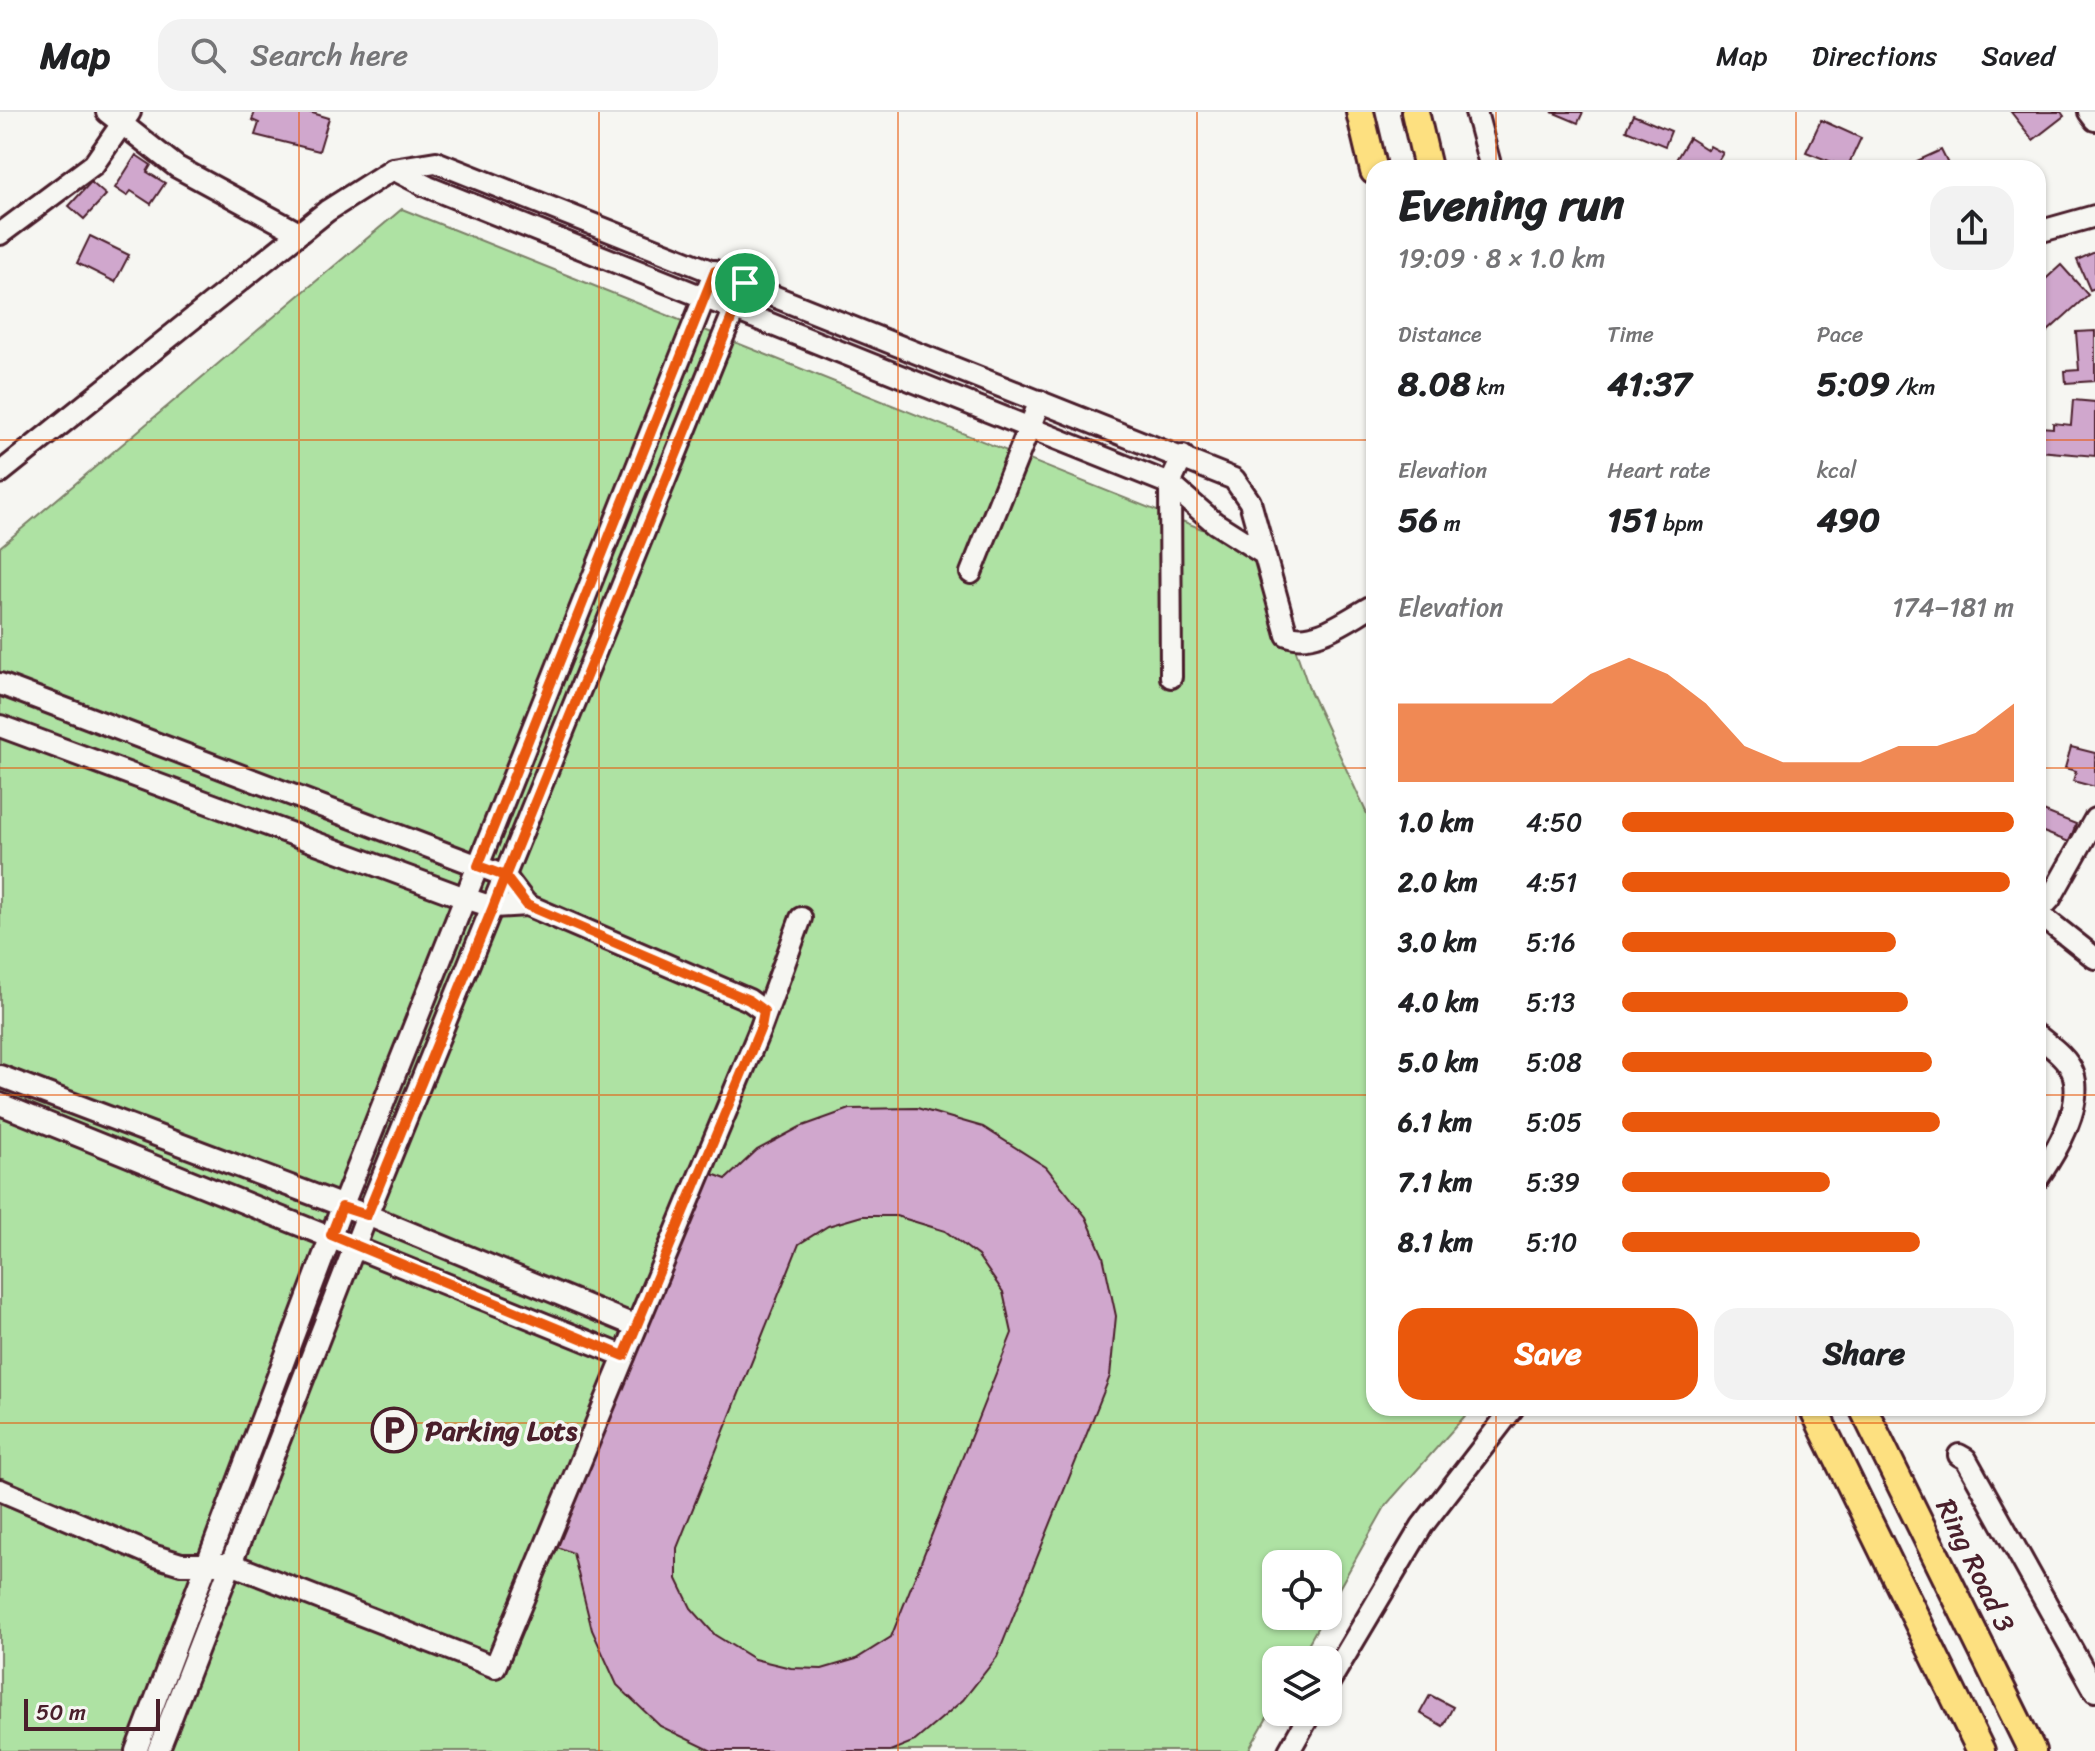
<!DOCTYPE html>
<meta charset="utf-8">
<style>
:root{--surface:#fff;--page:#f2f2f2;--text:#202124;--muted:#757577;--line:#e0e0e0;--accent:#ea580c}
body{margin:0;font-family:Sriracha,sans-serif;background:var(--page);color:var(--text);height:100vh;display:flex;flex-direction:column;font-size:30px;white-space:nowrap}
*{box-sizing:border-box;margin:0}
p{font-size:26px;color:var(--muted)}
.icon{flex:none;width:44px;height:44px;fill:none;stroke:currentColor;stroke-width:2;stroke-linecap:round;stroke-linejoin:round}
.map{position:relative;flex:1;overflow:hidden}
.panel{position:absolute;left:1366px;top:48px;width:680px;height:1256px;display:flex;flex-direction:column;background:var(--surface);border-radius:24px;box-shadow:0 2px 6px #0004}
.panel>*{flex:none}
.controls{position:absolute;left:1262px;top:1438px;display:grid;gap:16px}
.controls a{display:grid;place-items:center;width:80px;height:80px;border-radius:16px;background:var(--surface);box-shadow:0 2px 6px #0004;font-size:40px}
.scale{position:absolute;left:24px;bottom:20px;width:136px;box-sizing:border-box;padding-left:8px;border:4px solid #4a1f2b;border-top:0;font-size:22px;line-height:28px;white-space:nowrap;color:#4a1f2b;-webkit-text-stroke:6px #f6f6f2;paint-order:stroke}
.pin{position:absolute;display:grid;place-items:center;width:68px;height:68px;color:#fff;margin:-34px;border:4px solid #fff;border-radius:50%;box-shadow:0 2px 8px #0007}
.round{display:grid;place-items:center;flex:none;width:84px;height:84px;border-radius:24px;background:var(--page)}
.headline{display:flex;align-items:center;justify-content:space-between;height:136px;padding:0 32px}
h1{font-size:44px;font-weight:700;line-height:60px}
.metrics{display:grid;grid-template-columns:repeat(3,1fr);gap:12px;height:136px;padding:8px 32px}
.metrics div{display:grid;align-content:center}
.metrics b{font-size:34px;font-weight:700}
.metrics small{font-size:22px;font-weight:400}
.metrics p{font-size:22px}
.chart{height:224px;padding:16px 32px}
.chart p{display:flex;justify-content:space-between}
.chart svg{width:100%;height:144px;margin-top:8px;fill:var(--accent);opacity:.7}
.primary-button{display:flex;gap:16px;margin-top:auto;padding:16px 32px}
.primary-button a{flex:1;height:92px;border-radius:24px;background:var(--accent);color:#fff;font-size:32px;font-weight:700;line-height:92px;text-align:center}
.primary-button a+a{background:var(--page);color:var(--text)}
ul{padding:0 32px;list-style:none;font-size:26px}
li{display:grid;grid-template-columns:128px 96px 1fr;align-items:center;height:60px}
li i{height:20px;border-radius:10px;background:var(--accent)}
header{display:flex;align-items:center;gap:48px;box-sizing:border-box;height:112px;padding:0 40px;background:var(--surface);border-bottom:2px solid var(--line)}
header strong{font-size:38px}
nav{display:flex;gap:44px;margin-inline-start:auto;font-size:28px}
.search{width:560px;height:72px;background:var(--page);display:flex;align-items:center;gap:20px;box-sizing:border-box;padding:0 28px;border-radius:24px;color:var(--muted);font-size:30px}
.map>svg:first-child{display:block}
.green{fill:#aee2a3;stroke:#7c8067;stroke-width:2}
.building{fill:#d0a7cd;stroke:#4a1f2b;stroke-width:2;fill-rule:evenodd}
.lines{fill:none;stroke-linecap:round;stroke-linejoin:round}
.minor-casing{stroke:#4a1f2b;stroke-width:26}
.major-casing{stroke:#4a1f2b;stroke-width:32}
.minor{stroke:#f6f6f2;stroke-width:20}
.major{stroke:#fde080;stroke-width:26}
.route-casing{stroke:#fff;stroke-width:16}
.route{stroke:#ea580c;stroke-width:10}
.grid{fill:none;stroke:#e8590c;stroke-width:2;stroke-opacity:0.55}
.labels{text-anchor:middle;stroke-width:7;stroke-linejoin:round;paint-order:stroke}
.poi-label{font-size:28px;font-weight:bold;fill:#4a1f2b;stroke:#f6f6f2;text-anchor:start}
.street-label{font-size:28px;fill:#4a1f2b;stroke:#f6f6f2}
</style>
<header>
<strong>Map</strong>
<div class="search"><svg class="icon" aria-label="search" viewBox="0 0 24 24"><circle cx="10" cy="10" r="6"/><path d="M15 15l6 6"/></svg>Search here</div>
<nav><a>Map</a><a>Directions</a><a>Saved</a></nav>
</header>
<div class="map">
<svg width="2095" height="1639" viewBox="0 0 2095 1639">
<rect width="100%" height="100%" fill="#f6f6f2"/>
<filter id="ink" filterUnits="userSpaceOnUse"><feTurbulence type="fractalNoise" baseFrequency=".0125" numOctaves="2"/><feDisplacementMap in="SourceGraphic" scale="16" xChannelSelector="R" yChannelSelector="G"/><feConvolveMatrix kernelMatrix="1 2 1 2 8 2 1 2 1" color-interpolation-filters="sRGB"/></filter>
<g filter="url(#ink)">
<polygon class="green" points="402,97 1262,441 1310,579 1374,717 1374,1296 1472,1296 1386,1393 1328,1496 1328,1452 1276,1452 1276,1504 1324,1504 1299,1548 1276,1548 1276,1590 1248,1639 0,1639 0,435"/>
<g class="building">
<polygon points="255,0 309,0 329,6 319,39 255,23 259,11 252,8"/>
<polygon points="1552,0 1583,0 1578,11"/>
<polygon points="2011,0 2061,0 2064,4 2033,28"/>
<polygon points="1633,3 1671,19 1665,34 1626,18"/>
<polygon points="1821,8 1861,26 1847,56 1806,40"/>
<polygon points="1689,26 1708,38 1710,34 1723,41 1714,56 1671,56"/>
<polygon points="1941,38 1950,56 1920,56 1917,49"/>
<polygon points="136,43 151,53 147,60 165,71 151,92 131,79 127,84 115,76"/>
<polygon points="91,70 106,83 84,107 69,94"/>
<polygon points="90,124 129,143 115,170 77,151"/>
<polygon points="2095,140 2095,176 2090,178 2077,148"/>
<polygon points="2061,153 2088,183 2047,220 2038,210 2038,174"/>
<polygon points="2095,219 2095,269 2066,271 2065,259 2079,258 2076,220"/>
<polygon points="2073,288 2095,290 2095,344 2039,339 2040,315 2053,316 2053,311 2071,313"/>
<polygon points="2071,635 2095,641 2095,675 2073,669 2076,659 2065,656"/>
<polygon points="2038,697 2076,712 2069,730 2038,718"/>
<path d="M917,996L983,1015L1046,1055L1086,1105L1103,1144L1116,1204L1110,1264L997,1545L963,1588L915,1629L890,1639H712L660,1614L617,1573L592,1518L573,1441L552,1433L707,1060L726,1067L757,1038L800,1015L850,997ZM862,1104H896L945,1119L978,1144L1003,1180L1012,1221L891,1525L856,1547L822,1557L791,1556L754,1547L715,1523L691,1496L677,1467V1436L799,1132L828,1114Z"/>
<polygon points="1430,1583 1453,1595 1443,1614 1420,1601"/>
</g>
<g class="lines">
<g class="minor-casing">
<g id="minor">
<polyline points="107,0 177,55 299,121"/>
<polyline points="1476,0 1491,56"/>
<polyline points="2089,0 2095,8"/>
<polyline points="393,57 428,75 1170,372 1215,411 1264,442"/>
<polyline points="2038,120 2095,104"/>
<polyline points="0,122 94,52 130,0"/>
<path d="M0,361L327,99L393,57L436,50L1234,367L1250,390L1287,523C1315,534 1349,506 1374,493"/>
<polyline points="971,461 1040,289"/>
<polyline points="1171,565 1170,372 1183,344"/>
<polyline points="0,572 505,764 527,793"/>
<polyline points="0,614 465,786 493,795 527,793 749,888 764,899"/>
<polyline points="2038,800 2050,787 2095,707"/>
<polyline points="2038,801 2095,846"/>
<path d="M2038,924C2050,934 2067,945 2073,961C2084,994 2056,1040 2038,1066"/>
<polyline points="0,964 367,1103 636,1214"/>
<polyline points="0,992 624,1244"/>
<polyline points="1959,1343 1966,1347 2095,1579"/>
<polyline points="0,1378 155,1444 181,1452 231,1452 495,1555 761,915 801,806"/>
<polyline points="1328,1572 1422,1414 1513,1296"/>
<polyline points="136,1639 342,1095 715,159"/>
<polyline points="158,1639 367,1103 745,171"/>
<polyline points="1289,1639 1311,1600"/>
</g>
</g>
<g class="major-casing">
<g id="major">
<polyline points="1360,0 1374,59"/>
<polyline points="1415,0 1428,56"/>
<polyline points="1813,1296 1981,1639"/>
<polyline points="1863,1296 2032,1639"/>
</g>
</g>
<use href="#minor" class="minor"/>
<use href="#major" class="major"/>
</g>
</g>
<g class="lines" filter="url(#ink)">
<g class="route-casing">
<polyline id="route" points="745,171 734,200 505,764 493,795 367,1103 342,1095 331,1123 624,1244 761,915 764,899 749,888 527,793 505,764 478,754 715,159 745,171"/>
</g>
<use href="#route" class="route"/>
</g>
<path class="grid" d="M299,0V1639M599,0V1639M898,0V1639M1197,0V1639M1496,0V56M1796,0V56M0,328H1374M2038,328H2095M0,656H1374M2038,656H2095M0,983H1374M2038,983H2095M1496,1296V1639M1796,1296V1639M0,1311H2095"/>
<defs>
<g id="parking-ring" transform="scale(2.3)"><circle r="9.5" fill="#f6f6f2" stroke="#4a1f2b" stroke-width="1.5"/><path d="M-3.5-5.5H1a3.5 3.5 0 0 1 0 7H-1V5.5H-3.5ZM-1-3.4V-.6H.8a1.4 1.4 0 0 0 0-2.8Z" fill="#4a1f2b"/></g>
</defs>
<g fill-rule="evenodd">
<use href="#parking-ring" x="394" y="1318"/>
</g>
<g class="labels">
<g class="poi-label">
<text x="425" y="1328">Parking Lots</text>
</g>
<g class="street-label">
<text transform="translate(1976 1453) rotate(64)" y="10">Ring Road 3</text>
</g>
</g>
</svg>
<div class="controls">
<a><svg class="icon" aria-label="locate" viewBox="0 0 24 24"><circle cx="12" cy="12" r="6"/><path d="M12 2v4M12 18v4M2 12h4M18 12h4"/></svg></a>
<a><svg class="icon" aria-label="layers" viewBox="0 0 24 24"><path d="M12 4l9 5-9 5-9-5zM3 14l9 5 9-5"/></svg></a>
</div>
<div class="scale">50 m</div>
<div class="pin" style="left:745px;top:171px;background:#1e9e55"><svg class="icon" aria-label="arrive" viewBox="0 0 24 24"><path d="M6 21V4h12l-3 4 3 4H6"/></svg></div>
<section class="panel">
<div class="headline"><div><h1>Evening run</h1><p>19:09 · 8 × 1.0 km</p></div><a class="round"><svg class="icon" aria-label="share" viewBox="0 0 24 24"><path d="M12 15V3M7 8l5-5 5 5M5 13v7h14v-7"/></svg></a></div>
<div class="metrics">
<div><p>Distance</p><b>8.08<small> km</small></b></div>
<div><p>Time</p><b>41:37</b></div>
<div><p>Pace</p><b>5:09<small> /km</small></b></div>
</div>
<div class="metrics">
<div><p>Elevation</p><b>56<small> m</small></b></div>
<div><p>Heart rate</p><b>151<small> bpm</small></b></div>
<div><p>kcal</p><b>490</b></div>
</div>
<div class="chart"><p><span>Elevation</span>174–181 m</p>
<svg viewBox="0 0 160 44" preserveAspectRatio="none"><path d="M0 44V20L10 20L20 20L30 20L40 20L50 11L60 6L70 11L80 20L90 33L100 38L110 38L120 38L130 33L140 33L150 29L160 20V44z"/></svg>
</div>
<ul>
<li><b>1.0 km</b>4:50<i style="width:100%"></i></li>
<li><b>2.0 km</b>4:51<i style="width:99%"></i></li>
<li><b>3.0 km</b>5:16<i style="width:70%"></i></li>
<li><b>4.0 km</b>5:13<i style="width:73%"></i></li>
<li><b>5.0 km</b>5:08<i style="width:79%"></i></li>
<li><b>6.1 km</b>5:05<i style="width:81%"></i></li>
<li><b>7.1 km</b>5:39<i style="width:53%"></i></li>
<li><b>8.1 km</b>5:10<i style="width:76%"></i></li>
</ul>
<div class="primary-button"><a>Save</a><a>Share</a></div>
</section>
</div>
